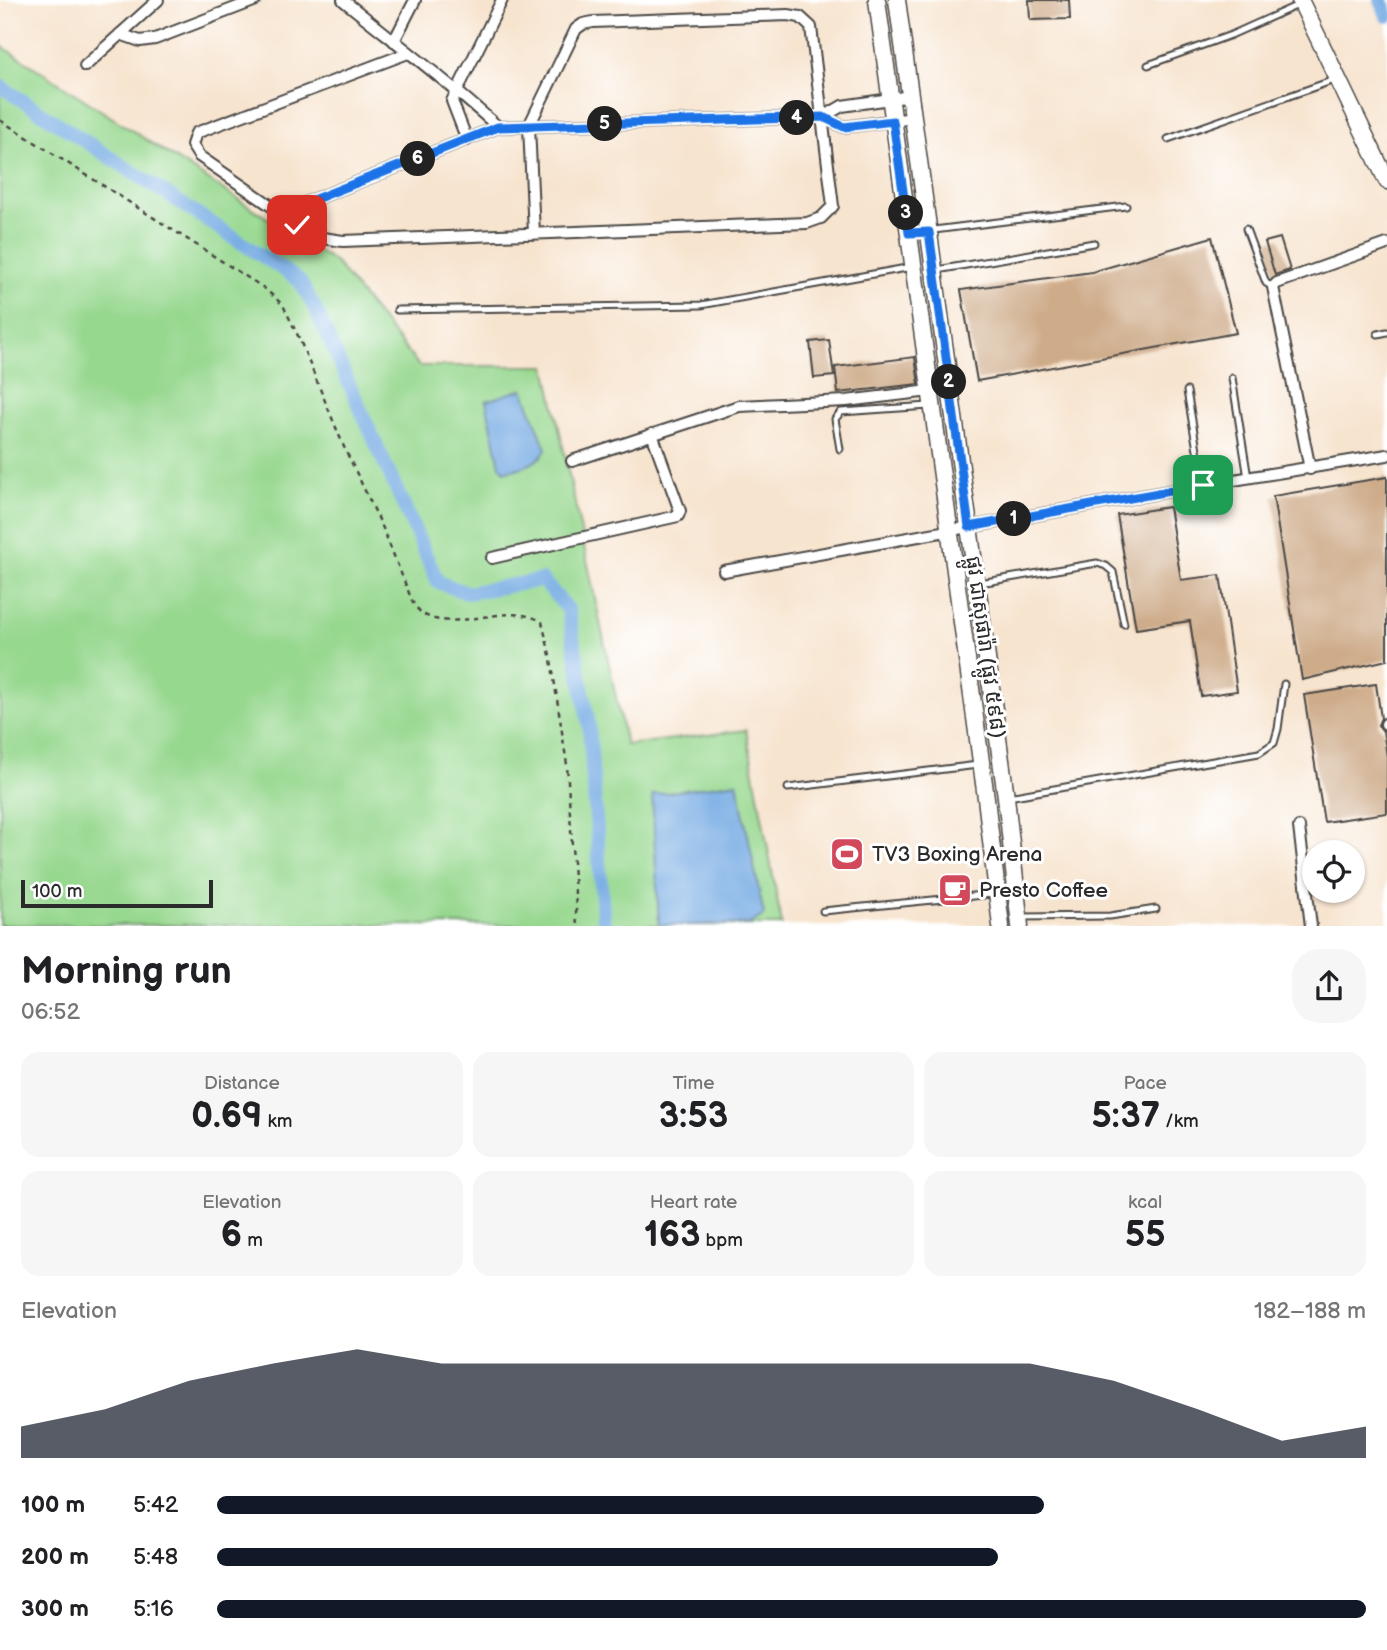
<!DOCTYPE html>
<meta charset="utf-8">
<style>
:root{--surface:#fff;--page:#f6f6f6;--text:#202124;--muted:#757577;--accent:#111827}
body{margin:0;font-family:"Balsamiq Sans","Noto Sans Khmer",sans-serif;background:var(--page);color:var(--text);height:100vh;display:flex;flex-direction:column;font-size:26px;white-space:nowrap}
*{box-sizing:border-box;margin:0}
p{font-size:23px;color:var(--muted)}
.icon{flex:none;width:38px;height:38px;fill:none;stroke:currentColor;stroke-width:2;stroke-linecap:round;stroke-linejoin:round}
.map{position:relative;height:926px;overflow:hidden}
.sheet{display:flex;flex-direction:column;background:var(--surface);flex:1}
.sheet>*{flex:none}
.buttons{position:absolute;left:1302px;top:840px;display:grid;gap:14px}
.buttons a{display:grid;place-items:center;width:63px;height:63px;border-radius:50%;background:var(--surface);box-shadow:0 2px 5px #0004;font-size:35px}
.scale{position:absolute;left:21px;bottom:18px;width:192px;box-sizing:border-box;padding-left:7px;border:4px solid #2b2b2b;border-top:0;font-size:19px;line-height:24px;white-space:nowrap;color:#2b2b2b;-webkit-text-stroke:5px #fff;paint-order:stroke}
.pin{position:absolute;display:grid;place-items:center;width:60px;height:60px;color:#fff;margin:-30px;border-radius:14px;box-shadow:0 4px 10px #0006}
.km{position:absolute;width:35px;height:35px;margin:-18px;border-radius:50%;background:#222;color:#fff;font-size:19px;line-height:35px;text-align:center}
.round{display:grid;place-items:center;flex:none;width:74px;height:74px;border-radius:28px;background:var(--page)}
.headline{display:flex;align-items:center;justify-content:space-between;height:119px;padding:0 21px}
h1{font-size:38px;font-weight:700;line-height:52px}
.figures{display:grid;grid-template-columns:repeat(3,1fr);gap:10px;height:119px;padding:7px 21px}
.figures div{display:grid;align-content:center;border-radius:18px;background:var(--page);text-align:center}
.figures b{font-size:35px;font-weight:700}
.figures small{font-size:19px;font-weight:400}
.figures p{font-size:19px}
.chart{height:196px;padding:14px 21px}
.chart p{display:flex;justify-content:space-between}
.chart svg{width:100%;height:126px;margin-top:7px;fill:var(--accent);opacity:.7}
ul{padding:0 21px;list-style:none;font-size:23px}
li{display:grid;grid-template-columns:112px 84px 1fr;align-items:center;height:52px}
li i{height:18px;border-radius:9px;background:var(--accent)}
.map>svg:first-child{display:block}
.green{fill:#97d88f;stroke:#61825d;stroke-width:2}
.water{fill:#75aae3;stroke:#506a87;stroke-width:2}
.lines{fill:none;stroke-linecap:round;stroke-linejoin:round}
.canal{stroke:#75aae3;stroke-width:14}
.building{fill:#ceab89}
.lane-casing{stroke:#4a4744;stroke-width:9}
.street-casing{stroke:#4a4744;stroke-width:14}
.secondary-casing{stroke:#4a4744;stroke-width:19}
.path{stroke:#4a4744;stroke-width:2.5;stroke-dasharray:5 5;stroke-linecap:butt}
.lane{stroke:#fff;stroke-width:5}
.street{stroke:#fff;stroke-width:10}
.secondary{stroke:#fff;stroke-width:16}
.route-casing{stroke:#fff;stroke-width:14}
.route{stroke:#1a73e8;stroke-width:9}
.labels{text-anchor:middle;stroke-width:6;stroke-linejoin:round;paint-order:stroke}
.street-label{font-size:21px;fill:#2b2b2b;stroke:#fff}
.poi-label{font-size:21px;fill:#2b2b2b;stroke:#fff;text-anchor:start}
</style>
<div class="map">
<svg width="1387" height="926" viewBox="0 0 1387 926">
<rect width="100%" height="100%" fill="#fff"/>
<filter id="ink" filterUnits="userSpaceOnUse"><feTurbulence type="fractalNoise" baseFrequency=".0143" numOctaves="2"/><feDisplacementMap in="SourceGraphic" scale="14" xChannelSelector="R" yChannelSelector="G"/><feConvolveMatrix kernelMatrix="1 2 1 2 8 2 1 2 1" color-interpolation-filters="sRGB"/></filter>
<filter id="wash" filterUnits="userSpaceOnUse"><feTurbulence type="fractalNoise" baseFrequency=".00686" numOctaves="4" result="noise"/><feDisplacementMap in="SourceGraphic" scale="28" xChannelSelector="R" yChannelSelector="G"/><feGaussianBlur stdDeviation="1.57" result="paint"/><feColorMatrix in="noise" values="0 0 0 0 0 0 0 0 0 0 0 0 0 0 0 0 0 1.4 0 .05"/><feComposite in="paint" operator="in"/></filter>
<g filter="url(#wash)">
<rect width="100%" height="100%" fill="#f7e4cf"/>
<polygon class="green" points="0,45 335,262 419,366 546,366 626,745 746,730 782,925 0,925"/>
<g class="water">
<path d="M523,389L546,449C539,464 520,469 505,471L500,466L486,401Z"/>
<polygon points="737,782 764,915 750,924 659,925 652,795"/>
</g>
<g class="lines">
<g class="canal">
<polyline points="1381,0 1387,16"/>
<polyline points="0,86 299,280 315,308 438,582 467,593 542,580 568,609 589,725 604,926"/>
</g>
</g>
<g id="blocks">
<g class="building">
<polygon points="1029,0 1069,0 1070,19 1030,20"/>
<polygon points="1212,237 1236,333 977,381 961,290 1092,272"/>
<polygon points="1280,238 1290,270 1275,275 1265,242"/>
<polygon points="829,340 834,376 814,378 810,342"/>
<polygon points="915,357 919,384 838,393 835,367"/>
<polygon points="1387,477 1387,660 1302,680 1273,496"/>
<polygon points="1169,507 1181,580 1220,575 1237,691 1201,696 1190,621 1136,629 1117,515"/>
<polygon points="1376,684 1381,718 1378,725 1383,731 1387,756 1387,813 1324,822 1304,695"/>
</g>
</g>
</g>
<g filter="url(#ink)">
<use href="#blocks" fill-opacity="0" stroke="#4a4744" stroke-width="2"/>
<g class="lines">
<g class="lane-casing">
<g id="lane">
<polyline points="1148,65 1231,35 1298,5"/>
<polyline points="1168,139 1337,79"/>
<polyline points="1246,229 1266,283 1273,287"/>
<polyline points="910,233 1126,206"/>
<polyline points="937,270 1094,243"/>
<polyline points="397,310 701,305 912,267"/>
<polyline points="1378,334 1387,332"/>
<polyline points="1232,378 1248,478"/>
<polyline points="1187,391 1203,485"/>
<polyline points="840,449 835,419 841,412 929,406"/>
<polyline points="980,583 1097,563 1106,566 1113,572 1124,624"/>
<polyline points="788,788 978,765"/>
<polyline points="1008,797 1259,753 1274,743 1278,729 1284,684"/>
<polyline points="823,911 993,894"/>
<polyline points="1022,917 1110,916 1156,909"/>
</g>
</g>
<g class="street-casing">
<g id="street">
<path d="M343,0C395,42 449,82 498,127"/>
<polyline points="120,34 140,41 155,39 256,0"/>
<polyline points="394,41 415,0"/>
<polyline points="408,53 196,133 192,145 199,156 316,237 343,241 807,223 821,218 833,206 811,27 800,17 788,15 593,22 583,24 576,29 529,126 534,234"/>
<polyline points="85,66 158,0"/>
<polyline points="823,117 842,106 911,96"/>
<polyline points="467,140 452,101 502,0"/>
<polyline points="280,213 498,127 823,117 844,127 914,118"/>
<polyline points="572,461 739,406 846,401 930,391"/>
<polyline points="1310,469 1273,287 1277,283 1387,244"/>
<polyline points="492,558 678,516 680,511 652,434"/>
<polyline points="724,571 1203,485 1387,455"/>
<polyline points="1386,724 1387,723"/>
<polyline points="1299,827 1311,926"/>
</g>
</g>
<g class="secondary-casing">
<g id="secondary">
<polyline points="877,0 986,798 1001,926"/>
<polyline points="897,0 1006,797 1020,926"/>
<polyline points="1300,0 1387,181"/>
</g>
</g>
<path class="path" d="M0,120L264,288L283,305L299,338L344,447L382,526L413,603C438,644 505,597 542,622L551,659L567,765L577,926"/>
<use href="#lane" class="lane"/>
<use href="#street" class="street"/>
<use href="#secondary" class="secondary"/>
</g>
</g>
<g class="lines" filter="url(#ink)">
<g class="route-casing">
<polyline id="route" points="297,225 280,213 498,127 823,117 844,127 893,121 909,233 929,232 969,527 1203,485"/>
</g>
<use href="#route" class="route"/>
</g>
<defs>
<g id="stadium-square" transform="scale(1.75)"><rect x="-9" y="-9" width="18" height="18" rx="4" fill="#d1495b" stroke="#fff"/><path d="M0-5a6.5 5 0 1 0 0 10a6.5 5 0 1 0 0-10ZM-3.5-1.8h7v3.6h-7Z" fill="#fff"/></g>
<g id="cafe-square" transform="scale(1.75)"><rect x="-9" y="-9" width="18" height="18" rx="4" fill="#d1495b" stroke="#fff"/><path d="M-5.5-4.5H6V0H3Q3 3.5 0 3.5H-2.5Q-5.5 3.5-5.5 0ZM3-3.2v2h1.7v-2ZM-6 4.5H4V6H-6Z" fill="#fff"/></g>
</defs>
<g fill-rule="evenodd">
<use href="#stadium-square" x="847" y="854"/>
<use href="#cafe-square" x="955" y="890"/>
</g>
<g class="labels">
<g class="street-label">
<text transform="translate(986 647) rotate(82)" y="7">ផ្លូវ ជាសុផារ៉ា (ផ្លូវ ៥៩៨)</text>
</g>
<g class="poi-label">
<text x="872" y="861">TV3 Boxing Arena</text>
<text x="979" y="897">Presto Coffee</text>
</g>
</g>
</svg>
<div class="buttons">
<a><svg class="icon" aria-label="locate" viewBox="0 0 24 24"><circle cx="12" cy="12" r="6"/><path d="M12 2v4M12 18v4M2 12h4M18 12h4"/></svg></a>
</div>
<div class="scale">100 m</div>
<div class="pin" style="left:1203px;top:485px;background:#1e9e55"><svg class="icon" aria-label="arrive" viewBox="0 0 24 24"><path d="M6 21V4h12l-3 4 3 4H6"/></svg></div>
<div class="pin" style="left:297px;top:225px;background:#d93025"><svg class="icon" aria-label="check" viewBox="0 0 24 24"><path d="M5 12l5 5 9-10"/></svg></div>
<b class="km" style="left:1014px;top:519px">1</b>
<b class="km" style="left:949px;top:382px">2</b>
<b class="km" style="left:906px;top:213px">3</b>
<b class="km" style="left:797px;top:118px">4</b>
<b class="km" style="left:605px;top:124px">5</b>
<b class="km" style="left:418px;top:159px">6</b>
</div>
<section class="sheet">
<div class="headline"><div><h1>Morning run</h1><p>06:52</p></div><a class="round"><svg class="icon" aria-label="share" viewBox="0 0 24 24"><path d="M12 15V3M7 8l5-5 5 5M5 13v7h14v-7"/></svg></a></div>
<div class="figures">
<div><p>Distance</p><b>0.69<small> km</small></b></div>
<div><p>Time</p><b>3:53</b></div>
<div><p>Pace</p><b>5:37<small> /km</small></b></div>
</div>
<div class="figures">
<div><p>Elevation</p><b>6<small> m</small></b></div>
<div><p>Heart rate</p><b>163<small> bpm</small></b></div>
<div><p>kcal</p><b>55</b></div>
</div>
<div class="chart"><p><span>Elevation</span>182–188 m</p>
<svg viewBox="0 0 160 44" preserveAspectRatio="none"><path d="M0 44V33L10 27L20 17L30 11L40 6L50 11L60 11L70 11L80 11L90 11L100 11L110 11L120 11L130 17L140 27L150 38L160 33V44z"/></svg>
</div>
<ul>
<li><b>100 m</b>5:42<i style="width:72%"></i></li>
<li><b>200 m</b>5:48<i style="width:68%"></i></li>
<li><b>300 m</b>5:16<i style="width:100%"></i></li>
</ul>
</section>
